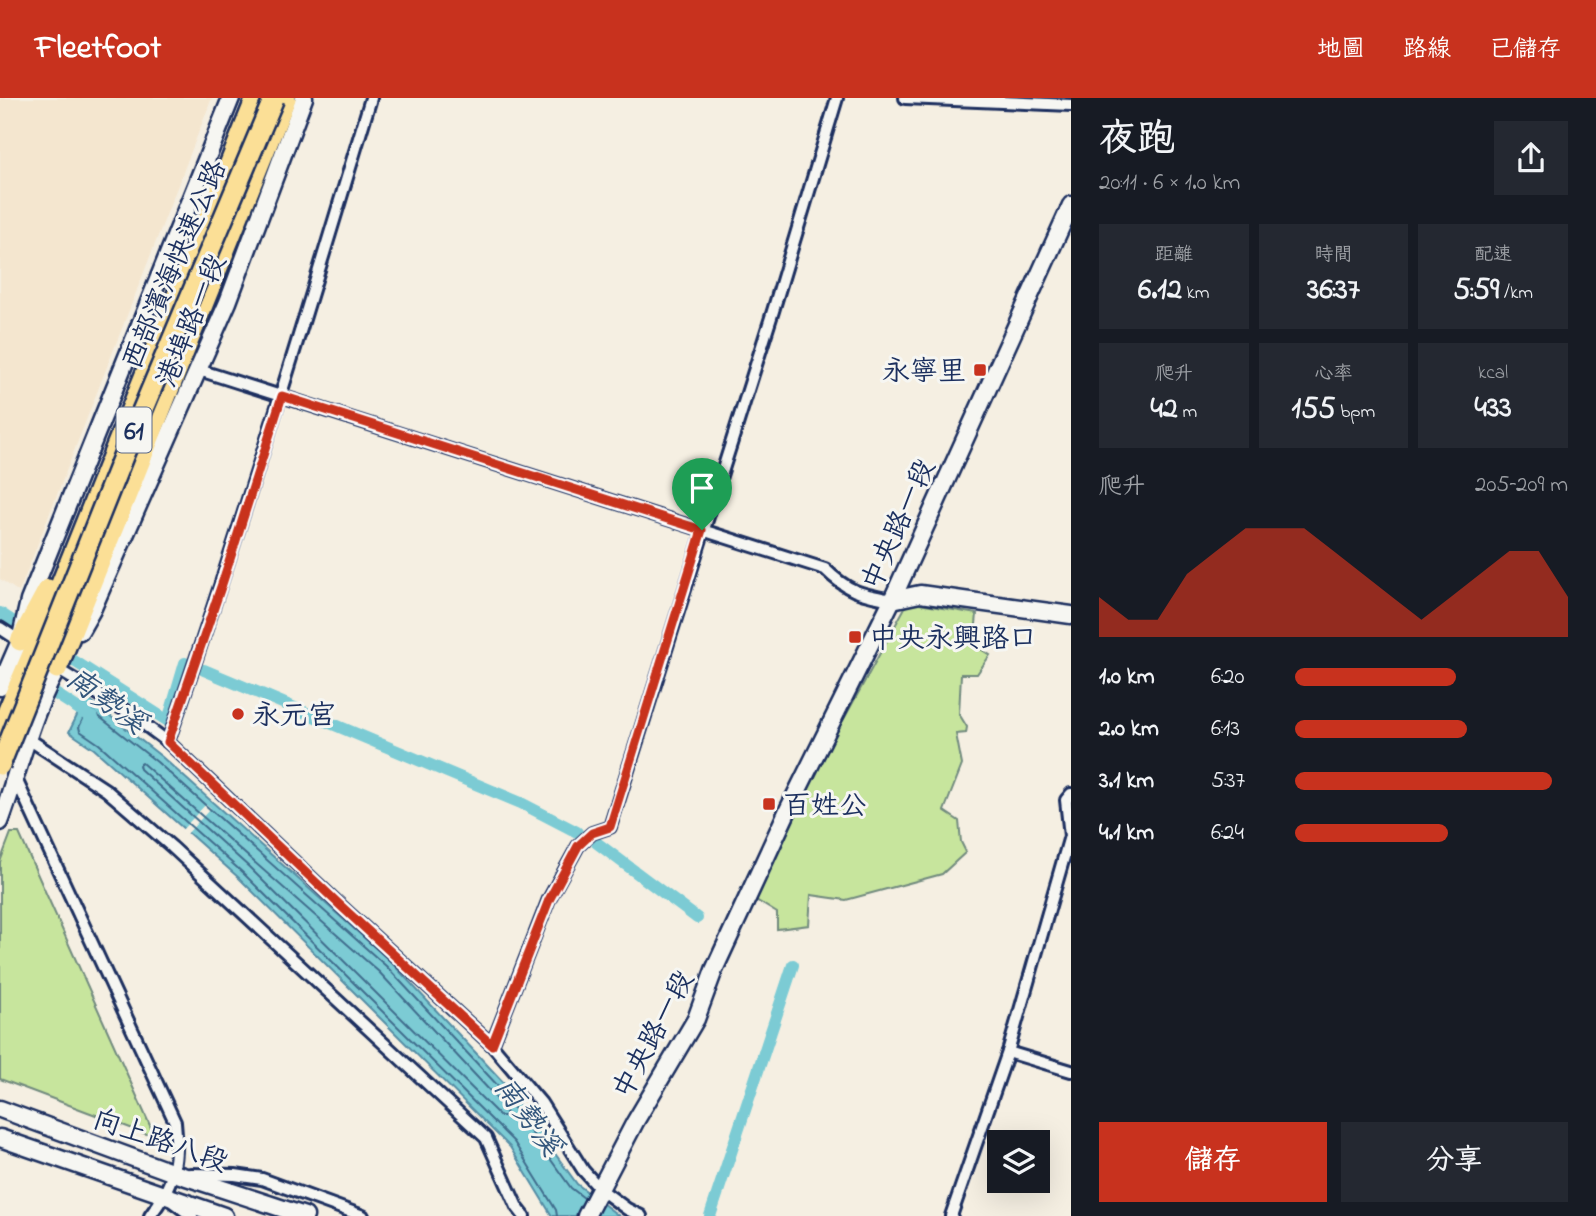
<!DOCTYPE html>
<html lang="zh-TW">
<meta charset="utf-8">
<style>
:root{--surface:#171b24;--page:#242831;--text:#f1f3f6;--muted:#9ea1a6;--accent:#c8321e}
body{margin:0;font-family:"Indie Flower","LXGW WenKai TC",sans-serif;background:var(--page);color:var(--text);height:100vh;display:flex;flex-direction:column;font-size:26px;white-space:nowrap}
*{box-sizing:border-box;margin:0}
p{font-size:23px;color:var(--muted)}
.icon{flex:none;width:38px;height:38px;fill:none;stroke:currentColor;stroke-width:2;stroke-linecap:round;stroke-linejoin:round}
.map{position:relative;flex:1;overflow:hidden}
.side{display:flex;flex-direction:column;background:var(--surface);width:525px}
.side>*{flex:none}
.tools{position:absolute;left:987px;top:1032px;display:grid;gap:14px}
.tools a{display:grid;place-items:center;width:63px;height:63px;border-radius:0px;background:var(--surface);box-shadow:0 7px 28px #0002;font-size:35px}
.pin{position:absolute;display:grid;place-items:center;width:60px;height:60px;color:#fff;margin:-72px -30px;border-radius:50% 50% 50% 0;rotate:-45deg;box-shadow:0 0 7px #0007}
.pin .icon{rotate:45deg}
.round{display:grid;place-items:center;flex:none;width:74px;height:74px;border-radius:0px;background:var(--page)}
.head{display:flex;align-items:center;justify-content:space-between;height:119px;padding:0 28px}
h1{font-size:38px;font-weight:800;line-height:52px}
.figures{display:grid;grid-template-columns:repeat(3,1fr);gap:10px;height:119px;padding:7px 28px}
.figures div{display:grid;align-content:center;border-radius:0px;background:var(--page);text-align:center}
.figures b{font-size:30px;font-weight:800}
.figures small{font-size:19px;font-weight:400}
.figures p{font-size:19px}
.chart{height:196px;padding:14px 28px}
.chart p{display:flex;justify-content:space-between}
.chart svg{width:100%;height:126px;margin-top:7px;fill:var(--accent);opacity:.7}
.cta{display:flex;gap:14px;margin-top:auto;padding:14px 28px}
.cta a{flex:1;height:80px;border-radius:0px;background:var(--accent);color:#fff;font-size:28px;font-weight:800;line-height:80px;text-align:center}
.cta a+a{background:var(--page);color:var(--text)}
ul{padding:0 28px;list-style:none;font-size:23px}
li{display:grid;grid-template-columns:112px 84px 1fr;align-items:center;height:52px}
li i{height:18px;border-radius:9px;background:var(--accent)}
header{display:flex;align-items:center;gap:42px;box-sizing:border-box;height:98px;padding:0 35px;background:var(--accent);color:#fff}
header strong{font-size:33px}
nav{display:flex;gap:38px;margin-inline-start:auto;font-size:24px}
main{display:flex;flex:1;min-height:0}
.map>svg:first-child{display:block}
.built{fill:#f4e6cf}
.green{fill:#c7e59d;stroke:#718a7e;stroke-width:2}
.water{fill:#7bcbd4;stroke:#558da5;stroke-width:2}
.pier{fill:#f5efe2}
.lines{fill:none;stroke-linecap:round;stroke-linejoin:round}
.shore{stroke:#416d8d;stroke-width:2}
.canal{stroke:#7bcbd4;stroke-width:12}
.street-casing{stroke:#1b2f5e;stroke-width:16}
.secondary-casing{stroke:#1b2f5e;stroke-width:21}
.highway-casing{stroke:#1b2f5e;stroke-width:24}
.street{stroke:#f6f6f2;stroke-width:10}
.secondary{stroke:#f6f6f2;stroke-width:16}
.highway{stroke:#fbdf96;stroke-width:19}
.highway-bridge-casing{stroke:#1b2f5e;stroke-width:24;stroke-linecap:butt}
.highway-bridge{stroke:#fbdf96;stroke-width:19}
.route-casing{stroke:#fff;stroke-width:14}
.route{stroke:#c8321e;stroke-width:9}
.poi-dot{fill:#c8321e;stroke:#f6f6f2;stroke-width:2.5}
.labels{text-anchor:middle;stroke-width:6;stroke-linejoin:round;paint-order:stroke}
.shield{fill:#f6f6f2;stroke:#5d6b8a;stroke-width:2}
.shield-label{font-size:26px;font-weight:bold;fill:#1b2f5e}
.street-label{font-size:28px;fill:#1b2f5e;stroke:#f6f6f2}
.poi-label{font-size:28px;fill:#1b2f5e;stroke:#f6f6f2;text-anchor:start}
.water-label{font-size:30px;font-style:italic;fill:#33567c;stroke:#f6f6f2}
</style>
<header>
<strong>Fleetfoot</strong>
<nav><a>地圖</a><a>路線</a><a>已儲存</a></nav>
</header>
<main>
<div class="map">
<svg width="1071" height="1118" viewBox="0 0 1071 1118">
<rect width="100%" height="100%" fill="#f5efe2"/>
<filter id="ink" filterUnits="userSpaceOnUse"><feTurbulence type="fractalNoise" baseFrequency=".0143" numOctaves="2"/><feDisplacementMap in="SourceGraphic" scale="14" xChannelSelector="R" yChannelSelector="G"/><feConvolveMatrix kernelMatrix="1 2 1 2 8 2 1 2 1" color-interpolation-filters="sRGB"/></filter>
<g filter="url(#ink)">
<polygon class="built" points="0,0 212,0 19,494 0,481"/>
<g class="green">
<polygon points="908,504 977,516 974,547 990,557 977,576 961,576 959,616 967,629 966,635 956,636 962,667 944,713 959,723 961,744 966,754 942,776 846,802 811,797 809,827 777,831 777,815 756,802 833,637 844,621"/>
<polygon points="11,735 19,735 152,1032 149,1037 0,981 0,764"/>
</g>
<polygon class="water" points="86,599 162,659 390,863 504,985 577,1086 619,1118 552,1118 510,1049 239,780 94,651 69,634"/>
<polygon class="pier" points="206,706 211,710 186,737 181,733"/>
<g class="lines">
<g class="shore">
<polygon points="142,665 379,874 492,995 506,1013 505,1018 500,1018 249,769 140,671 139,667"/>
<polyline points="557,1118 556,1112 514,1044 243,775 99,646 80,633 79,629 87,613 92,613 157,664 386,868 499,989 571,1090 584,1100"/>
</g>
<g class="canal">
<polyline points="0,515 17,526"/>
<polyline points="71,561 168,623 185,565"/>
<polyline points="204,572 521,705 577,734"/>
<polyline points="40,586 93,620"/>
<polyline points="597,745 697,820"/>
<polyline points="710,1118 793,867"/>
</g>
<g class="street-casing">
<g id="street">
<polyline points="905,0 1071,7"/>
<path d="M199,272L825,471C848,494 861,496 892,502"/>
<polyline points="0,530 20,543"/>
<polyline points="57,571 126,613 168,644 342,809 492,947 541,1005 583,1072 600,1091 627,1111 641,1118"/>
<polyline points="27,640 106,692 172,749 486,1040 517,1109 524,1118"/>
<path d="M168,644C241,431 306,216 371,0"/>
<path d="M16,681L175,1024C179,1063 174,1087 150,1118"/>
<polyline points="492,947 549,801 578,748 592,735 610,729 773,213 837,0"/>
<polyline points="1008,954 1071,973"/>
<polyline points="191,1076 235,1077 262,1081 363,1118"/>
<polyline points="173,1104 192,1118"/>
<polyline points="951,1118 1008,954 1070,738 1066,702 1071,696"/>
</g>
</g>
<g class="secondary-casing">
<g id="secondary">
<polyline points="892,502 920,496 1071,517"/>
<polyline points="80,533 92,512 228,204 304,0"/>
<polyline points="0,589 20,543 29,503 231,0"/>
<path d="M0,724C20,670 32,610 63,561"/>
<polyline points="0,1011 174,1075 305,1118"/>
<polyline points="0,1040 224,1118"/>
<polyline points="586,1118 635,1024 696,921 714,872 787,714 892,502 1071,107"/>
</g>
</g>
<g class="highway-casing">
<g id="highway">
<polyline points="20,543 48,491"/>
<polyline points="57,571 286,0"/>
<polyline points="0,631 44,528 256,0"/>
</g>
</g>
<use href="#street" class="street"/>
<use href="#secondary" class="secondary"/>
<use href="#highway" class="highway"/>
<g class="highway-bridge-casing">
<polyline id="highway-bridge" points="0,667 124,356 274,0"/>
</g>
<use href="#highway-bridge" class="highway-bridge"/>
</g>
</g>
<g class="lines" filter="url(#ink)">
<g class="route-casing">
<polygon id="route" points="282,298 702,432 610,729 592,735 578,748 549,802 492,947 342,809 168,644 223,483"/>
</g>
<use href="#route" class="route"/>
</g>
<g class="poi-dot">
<rect x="973" y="265" width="14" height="14" rx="3.5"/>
<rect x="848" y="532" width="14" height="14" rx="3.5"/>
<circle cx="238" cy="616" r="7"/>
<rect x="762" y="699" width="14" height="14" rx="3.5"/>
</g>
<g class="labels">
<rect class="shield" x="116.5" y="309.5" width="35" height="45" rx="5"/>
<g class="shield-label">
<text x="134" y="341">61</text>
</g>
<g class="street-label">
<text transform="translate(173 166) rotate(-67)" y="10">西部濱海快速公路</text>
<text transform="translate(190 222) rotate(-68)" y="10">港埠路一段</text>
<text transform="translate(897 426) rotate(-66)" y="10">中央路一段</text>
<text transform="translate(652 936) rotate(-62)" y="10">中央路一段</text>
<text transform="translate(161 1041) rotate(19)" y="10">向上路八段</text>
</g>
<g class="poi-label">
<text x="966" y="282" text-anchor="end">永寧里</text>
<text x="869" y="549">中央永興路口</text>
<text x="252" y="626">永元宮</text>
<text x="783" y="716">百姓公</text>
</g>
<g class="water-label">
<text transform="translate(107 602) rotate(36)" y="10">南勢溪</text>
<text transform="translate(529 1018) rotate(53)" y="10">南勢溪</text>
</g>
</g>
</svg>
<div class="tools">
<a><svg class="icon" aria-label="layers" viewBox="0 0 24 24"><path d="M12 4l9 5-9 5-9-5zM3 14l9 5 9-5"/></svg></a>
</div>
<div class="pin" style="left:702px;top:432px;background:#1e9e55"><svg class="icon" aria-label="arrive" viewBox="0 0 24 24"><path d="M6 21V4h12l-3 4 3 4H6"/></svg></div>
</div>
<section class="side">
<div class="head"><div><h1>夜跑</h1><p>20:11 · 6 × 1.0 km</p></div><a class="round"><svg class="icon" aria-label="share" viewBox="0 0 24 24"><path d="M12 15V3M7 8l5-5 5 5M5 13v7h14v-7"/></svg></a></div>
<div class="figures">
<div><p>距離</p><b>6.12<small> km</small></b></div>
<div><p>時間</p><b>36:37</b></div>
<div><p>配速</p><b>5:59<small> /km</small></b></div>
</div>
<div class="figures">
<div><p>爬升</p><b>42<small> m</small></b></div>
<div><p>心率</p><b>155<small> bpm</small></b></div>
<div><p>kcal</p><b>433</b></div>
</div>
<div class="chart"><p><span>爬升</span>205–209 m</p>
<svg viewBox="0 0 160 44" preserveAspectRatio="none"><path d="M0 44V30L10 38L20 38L30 22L40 14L50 6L60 6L70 6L80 14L90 22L100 30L110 38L120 30L130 22L140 14L150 14L160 30V44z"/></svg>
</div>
<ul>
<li><b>1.0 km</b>6:20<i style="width:59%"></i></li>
<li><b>2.0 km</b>6:13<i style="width:63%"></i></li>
<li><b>3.1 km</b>5:37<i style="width:94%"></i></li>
<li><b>4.1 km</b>6:24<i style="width:56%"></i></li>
</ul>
<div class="cta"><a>儲存</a><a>分享</a></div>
</section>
</main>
